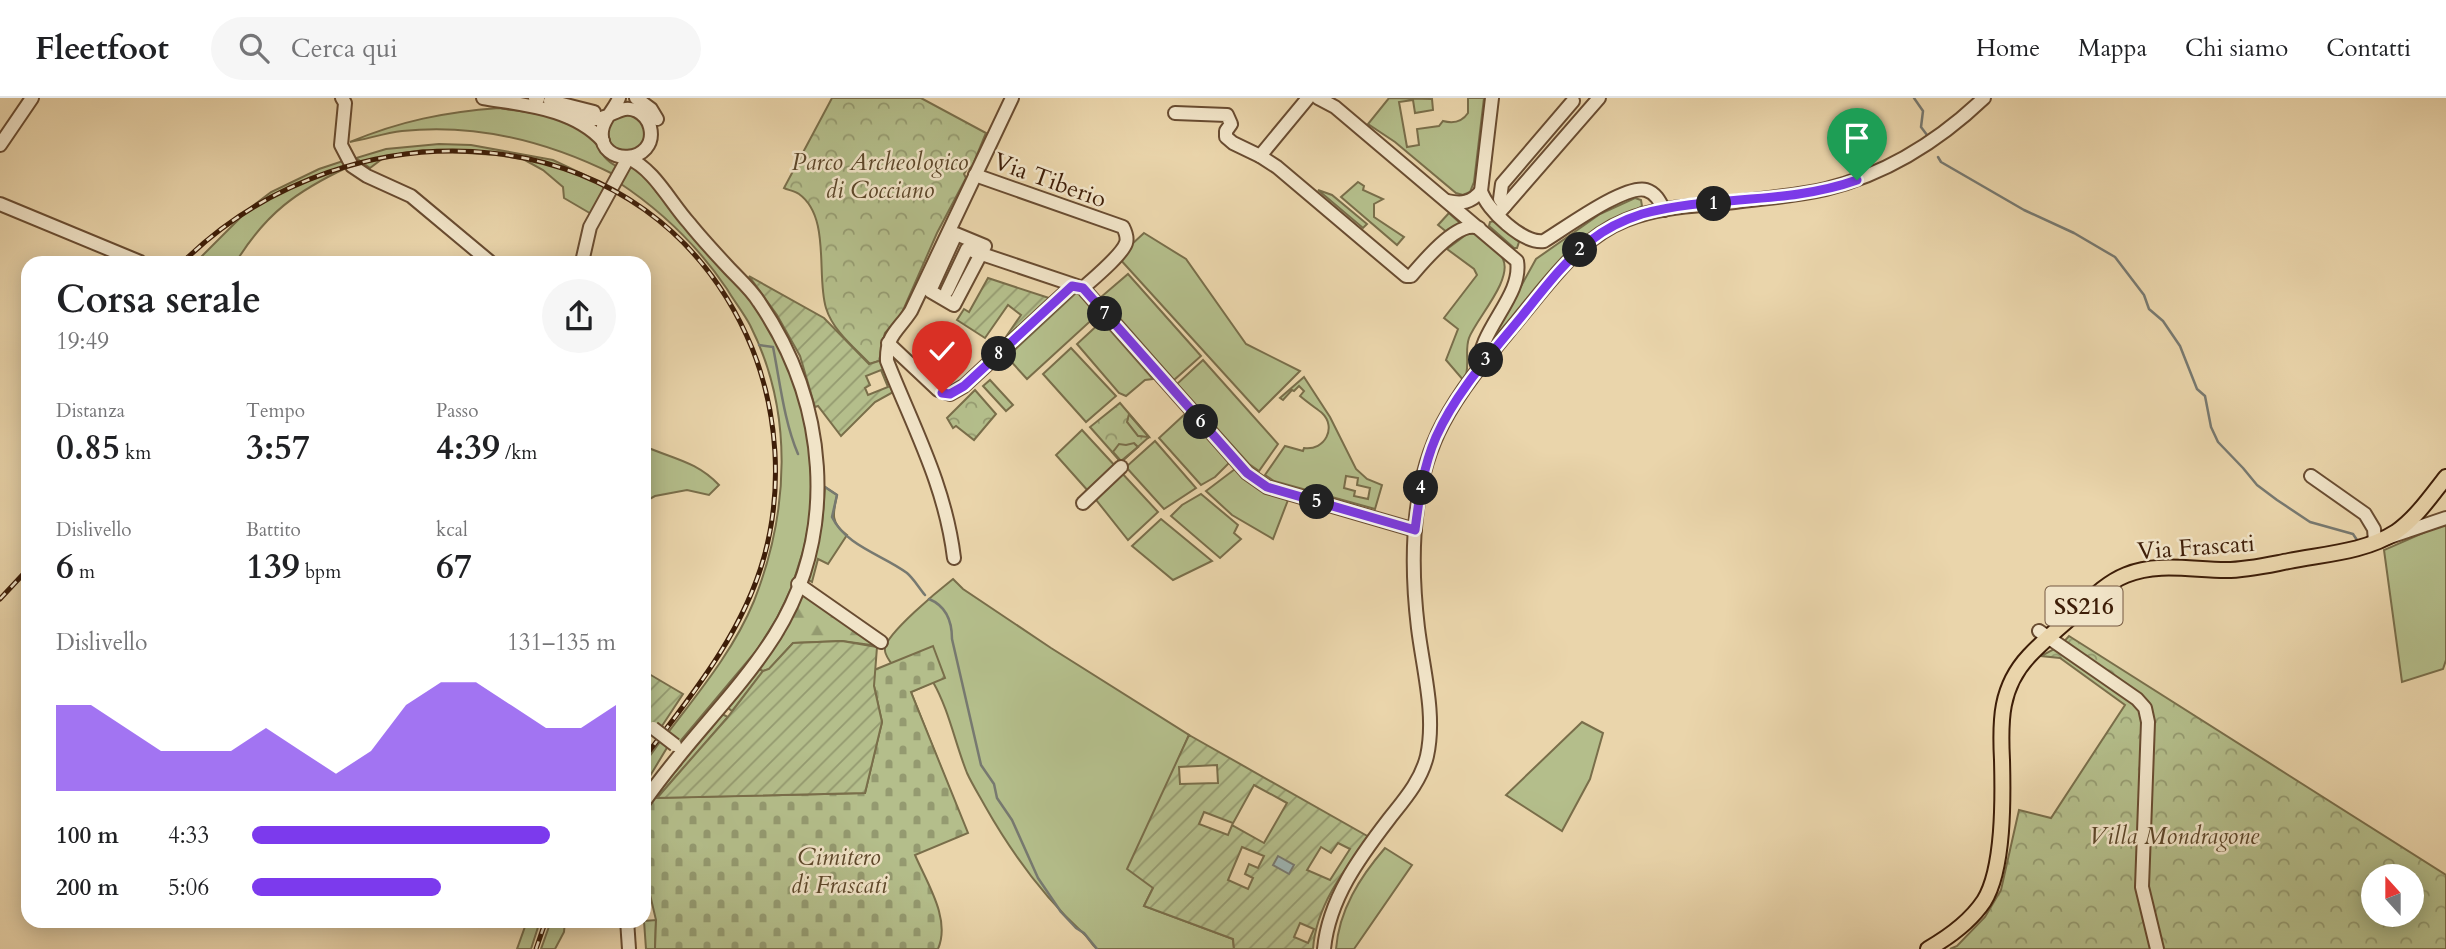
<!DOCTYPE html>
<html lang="it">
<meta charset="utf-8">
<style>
:root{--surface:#fff;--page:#f6f6f6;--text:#202124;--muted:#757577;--line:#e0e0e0;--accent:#7c3aed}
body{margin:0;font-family:Cardo,serif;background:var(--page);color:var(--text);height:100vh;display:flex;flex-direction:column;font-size:26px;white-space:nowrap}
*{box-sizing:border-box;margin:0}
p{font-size:23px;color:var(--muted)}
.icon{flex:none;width:38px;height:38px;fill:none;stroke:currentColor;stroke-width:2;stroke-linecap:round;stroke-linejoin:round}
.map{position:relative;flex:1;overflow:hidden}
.details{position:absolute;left:21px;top:158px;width:630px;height:672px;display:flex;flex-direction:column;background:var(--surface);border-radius:21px;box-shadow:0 4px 18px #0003}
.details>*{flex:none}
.needle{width:46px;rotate:339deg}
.buttons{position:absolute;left:2361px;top:766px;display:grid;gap:14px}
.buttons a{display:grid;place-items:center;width:63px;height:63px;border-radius:50%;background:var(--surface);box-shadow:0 4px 18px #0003;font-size:35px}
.pin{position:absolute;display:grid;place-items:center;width:60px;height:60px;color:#fff;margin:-72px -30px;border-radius:50% 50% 50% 0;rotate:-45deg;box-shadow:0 0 7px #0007}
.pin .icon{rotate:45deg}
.km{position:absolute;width:35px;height:35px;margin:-18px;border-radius:50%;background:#222;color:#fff;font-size:19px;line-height:35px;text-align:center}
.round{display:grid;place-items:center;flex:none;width:74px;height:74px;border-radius:37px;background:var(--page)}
.overview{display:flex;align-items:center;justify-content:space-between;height:119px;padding:0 35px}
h1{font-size:38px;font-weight:700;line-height:52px}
.metrics{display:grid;grid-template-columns:repeat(3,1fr);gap:10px;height:119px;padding:7px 35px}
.metrics div{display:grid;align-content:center}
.metrics b{font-size:35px;font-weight:700}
.metrics small{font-size:19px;font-weight:400}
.metrics p{font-size:19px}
.chart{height:196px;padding:14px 35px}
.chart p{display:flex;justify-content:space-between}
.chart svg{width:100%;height:126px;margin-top:7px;fill:var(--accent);opacity:.7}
ul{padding:0 35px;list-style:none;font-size:23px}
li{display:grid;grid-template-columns:112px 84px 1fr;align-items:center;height:52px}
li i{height:18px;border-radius:9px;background:var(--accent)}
header{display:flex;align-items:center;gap:42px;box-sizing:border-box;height:98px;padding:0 35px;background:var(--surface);border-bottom:2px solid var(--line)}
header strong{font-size:33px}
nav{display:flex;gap:38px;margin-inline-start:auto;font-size:24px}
.search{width:490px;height:63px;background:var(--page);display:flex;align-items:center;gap:18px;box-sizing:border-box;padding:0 24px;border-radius:38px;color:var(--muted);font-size:26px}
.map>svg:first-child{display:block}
.grass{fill:#b4be8b;stroke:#796e4a;stroke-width:2;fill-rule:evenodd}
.forest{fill:url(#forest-firs);stroke:#796e4a;stroke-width:2}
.cemetery{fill:url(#cemetery-stones);stroke:#796e4a;stroke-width:2}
.park{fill:url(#park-crowns);stroke:#796e4a;stroke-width:2;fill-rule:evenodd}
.garden{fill:url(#garden-furrows);stroke:#796e4a;stroke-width:2;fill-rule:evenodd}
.water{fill:#9db6b5;stroke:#777970;stroke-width:2}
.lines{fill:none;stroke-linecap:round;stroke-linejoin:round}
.stream{stroke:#777970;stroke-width:2.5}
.minor-casing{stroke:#694c31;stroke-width:16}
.major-casing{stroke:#3e1e08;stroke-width:18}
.minor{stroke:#f1e4c8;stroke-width:12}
.major{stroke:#ead5ab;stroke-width:14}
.rail-casing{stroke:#3e1e08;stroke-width:5}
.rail{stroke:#f1e4c8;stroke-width:2.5;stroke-dasharray:8;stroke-linecap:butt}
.minor-bridge-casing{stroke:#694c31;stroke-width:16;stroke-linecap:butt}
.minor-bridge{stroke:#f1e4c8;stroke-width:12}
.route-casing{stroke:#fff;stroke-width:14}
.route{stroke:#7c3aed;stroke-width:9}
.labels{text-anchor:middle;stroke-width:5;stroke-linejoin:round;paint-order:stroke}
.shield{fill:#f1e4c8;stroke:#745942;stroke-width:2}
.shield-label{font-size:23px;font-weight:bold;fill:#3e1e08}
.park-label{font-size:24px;font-style:italic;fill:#5c4629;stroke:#f1e4c8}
.street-label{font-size:24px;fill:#3e1e08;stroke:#f1e4c8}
</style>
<header>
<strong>Fleetfoot</strong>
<div class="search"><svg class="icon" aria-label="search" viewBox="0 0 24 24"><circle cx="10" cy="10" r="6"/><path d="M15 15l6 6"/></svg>Cerca qui</div>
<nav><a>Home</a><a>Mappa</a><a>Chi siamo</a><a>Contatti</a></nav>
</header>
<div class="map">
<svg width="2446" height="851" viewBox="0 0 2446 851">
<defs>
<pattern id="forest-firs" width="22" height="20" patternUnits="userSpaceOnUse" patternTransform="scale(1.75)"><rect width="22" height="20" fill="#b4be8b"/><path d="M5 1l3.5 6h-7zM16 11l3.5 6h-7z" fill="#949a70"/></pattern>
<pattern id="cemetery-stones" width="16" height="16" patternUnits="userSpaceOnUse" patternTransform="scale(1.75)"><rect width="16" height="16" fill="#b4be8b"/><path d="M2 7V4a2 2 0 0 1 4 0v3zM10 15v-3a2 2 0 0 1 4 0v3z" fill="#949a70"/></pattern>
<pattern id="park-crowns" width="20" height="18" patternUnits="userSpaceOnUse" patternTransform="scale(1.75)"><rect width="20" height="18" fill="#b4be8b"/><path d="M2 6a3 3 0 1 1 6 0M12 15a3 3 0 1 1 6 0" fill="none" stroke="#949a70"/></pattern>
<pattern id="garden-furrows" width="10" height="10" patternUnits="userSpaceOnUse" patternTransform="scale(1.75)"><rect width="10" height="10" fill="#b4be8b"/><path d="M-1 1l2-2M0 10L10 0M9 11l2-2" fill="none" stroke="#949a70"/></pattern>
</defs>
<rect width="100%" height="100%" fill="#ead5ab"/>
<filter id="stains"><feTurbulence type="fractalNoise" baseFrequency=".00286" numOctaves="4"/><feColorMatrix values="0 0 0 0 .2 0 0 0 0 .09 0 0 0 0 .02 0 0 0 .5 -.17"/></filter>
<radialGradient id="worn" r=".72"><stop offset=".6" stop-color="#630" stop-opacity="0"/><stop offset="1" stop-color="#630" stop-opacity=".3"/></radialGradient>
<g class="grass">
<path d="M1389,0L1432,1L1433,12L1415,15L1413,2L1399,4L1407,49L1419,47L1417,31L1439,28L1443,23C1454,26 1462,24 1468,15V0H1484L1474,84L1470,94L1463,97L1456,95L1395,44L1368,26Z"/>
<path d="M499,10C529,15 570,17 592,39C603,50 598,58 616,68L615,77C549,44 477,25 402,33C385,35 367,41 350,44C400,23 445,14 499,10Z"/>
<circle cx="626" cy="35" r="19"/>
<polygon points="439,46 471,47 553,62 610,89 593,117 564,100 563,89 543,72 523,61 496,57 423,52 386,58 370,70 356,60 386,51"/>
<path d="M346,62L348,69C297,93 266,115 236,164H196L250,110L271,94L319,71Z"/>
<path d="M628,70H634L643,75L657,95L751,201L789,267L805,318L812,369L810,419L804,450L791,491L777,520L757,552L678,646L667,636C698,595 734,552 754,503C789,414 794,314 750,227C743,214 734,203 727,191C698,148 662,113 618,84Z"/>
<polygon points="1358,84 1364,88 1363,92 1383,101 1374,106 1374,119 1404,139 1397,147 1341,99"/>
<polygon points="1318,92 1332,97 1367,126 1363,130"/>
<polygon points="1635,100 1641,102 1642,108 1601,132 1487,254 1494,237 1536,161 1600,116"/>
<polygon points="1449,115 1461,126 1448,135 1438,127"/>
<polygon points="1494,123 1519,144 1517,150 1514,150 1489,128 1490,124"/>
<polygon points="1144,135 1186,161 1246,246 1300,273 1259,314 1118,159"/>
<path d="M1474,135C1483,142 1497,150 1503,161C1513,182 1476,221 1469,240C1464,254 1471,269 1464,283L1446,262L1458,231L1444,220L1477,177L1474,171L1447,151L1467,136Z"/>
<polygon points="1128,176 1201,258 1174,282 1101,199"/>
<polygon points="1077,194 1097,217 1027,281 1007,259"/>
<polygon points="1102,223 1153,281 1145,282 1126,298 1119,295 1077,246"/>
<polygon points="1071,250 1116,298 1086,324 1043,276"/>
<polygon points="1203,262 1278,346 1259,373 1249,366 1177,286"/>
<path d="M1304,279L1330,319L1356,371L1367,381L1382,387L1375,411L1274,383L1265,377L1285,348L1303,353L1304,350C1325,353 1337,329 1322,315C1317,311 1307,304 1300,298L1304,293L1299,288L1294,293L1292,292L1283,302L1280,300ZM1346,378L1358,380L1357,387L1370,390L1368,401L1354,398L1355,393L1344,390Z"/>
<polygon points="990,282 1013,307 1006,313 983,288"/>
<polygon points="1128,315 1149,339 1148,340 1138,338 1127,324"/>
<polygon points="1185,316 1230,364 1215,379 1201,387 1159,340"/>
<polygon points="1082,332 1117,370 1089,394 1056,357"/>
<polygon points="1155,343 1196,390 1164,411 1126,369"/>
<polygon points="1119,345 1134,345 1138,349 1121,364 1112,354"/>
<path d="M644,348C673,361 696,363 719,387L709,397L687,392L655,398L644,404Z"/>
<path d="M1235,371C1250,387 1267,397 1288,402L1273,441L1232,417L1206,393Z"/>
<polygon points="1120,373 1158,414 1128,442 1093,398"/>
<path d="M825,389L837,397C833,415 830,425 847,437L828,466L818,461L812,484L807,481L822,425Z"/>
<polygon points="1201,396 1238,427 1234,435 1241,441 1220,460 1171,418 1182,407"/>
<polygon points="1161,421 1212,463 1173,482 1132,448"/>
<polygon points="2446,425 2446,562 2443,571 2402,584 2384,452"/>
<path d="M953,481L963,491L1051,550L1189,637L1164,694L1153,790L1144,808L1233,841L1234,851H1097C1091,846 1088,839 1083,835C1044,799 1011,754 985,708C979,697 972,686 967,675C955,645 949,612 933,584L911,594L967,735L891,565C888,560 884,556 885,550C887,535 939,492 953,481Z"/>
<polygon points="757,570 763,573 732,613 727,609"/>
<polygon points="720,615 728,619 657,700 651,700 681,667 684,658"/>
<polygon points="1582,624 1603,635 1590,681 1562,733 1506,697"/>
<polygon points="662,641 668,648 644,688 644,666"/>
<path d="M1385,750L1412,767L1354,851H1336C1339,812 1360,779 1385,750Z"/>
<polygon points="656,822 655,851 646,851 644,823"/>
<polygon points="527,823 540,823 531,851 517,851"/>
<polygon points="551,823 565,823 564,834 555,851 541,851"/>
</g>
<polygon class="forest" points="801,495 878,548 842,543 793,545 769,571 763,573 757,570"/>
<path class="cemetery" d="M933,548L945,580L911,594L968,735L915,757C927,785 951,821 938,851H655L656,822L644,771V712L651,700L865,695L882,624L874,588V572Z"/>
<g class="park">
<path d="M832,0H921L986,35L972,69L967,71L964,76L966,80L937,135L901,217L885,235L881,249L882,262L870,266C854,249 833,233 826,210C816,178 831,119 799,96C795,93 788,92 784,90Z"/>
<polygon points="975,292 996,316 974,342 956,328 953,330 947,320"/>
<path d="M1120,305L1149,339L1121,364L1090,329ZM1129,316L1149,339L1138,338L1127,324ZM1134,345L1138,349L1121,363L1113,354L1119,346L1126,347Z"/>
<path d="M2069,538L2446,777V851H1950L1957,848L1985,819L2001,792L2019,712L2051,720L2125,607L2060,560L2041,558L2060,548ZM2373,779H2412V817H2373Z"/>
</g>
<g class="garden">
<path d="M749,178L824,220L869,266L882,262L895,293L875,304L841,338L818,308L815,309L800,258L777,217ZM881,272L888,289L868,297L865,290L870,287L866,278Z"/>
<polygon points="988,180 1049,200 1001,246 1021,217 1008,207 985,240 957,222 964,211 969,214"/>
<polygon points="842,543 877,549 874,588 882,624 865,695 657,700 727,620 763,573 769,571 793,545"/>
<polygon points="644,573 683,596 660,631 644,621 644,592 647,587 644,585"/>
<path d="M1189,637L1369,739C1344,772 1316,808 1313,851H1234L1233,841L1144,808L1153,790L1127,771ZM1217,667L1218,685L1180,686L1179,669ZM1254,687L1287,705L1264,745L1232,727ZM1204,714L1233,725L1228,737L1199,726ZM1338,745L1350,751L1330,782L1307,772L1321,749L1331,755ZM1242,749L1264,758L1258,770L1249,766L1245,776L1253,780L1248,791L1228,782ZM1300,825L1314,831L1308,845L1294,839Z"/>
</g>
<polygon class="water" points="1278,758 1294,767 1289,776 1273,767"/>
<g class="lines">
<g class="stream">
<polyline points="1914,0 1923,13 1921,29 1927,37"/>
<polyline points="1938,59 1941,64 2024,112 2074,135 2115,159 2144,197 2149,211 2163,223 2180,248 2197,291 2205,298 2211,329 2218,344 2243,370 2257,387 2277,402 2310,424 2353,436 2357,442"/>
<path d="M759,247L773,249C780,284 784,323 798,356"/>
<path d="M825,389L837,397L832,419C846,448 883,457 907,475C914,481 919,490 925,497"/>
<path d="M929,501C946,508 952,524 952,541L981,667L994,686L997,700L1012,722L1038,780L1061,814L1076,830L1084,835L1097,851"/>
</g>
<g class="minor-casing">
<g id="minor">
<polyline points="342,0 345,5 341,47 352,68 367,78 411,98 490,164"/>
<path d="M483,0C524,7 573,10 603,43"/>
<polyline points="535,0 538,1"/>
<polyline points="636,0 651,11 657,21"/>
<path d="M1308,0L1260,58L1277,69L1406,178H1411C1424,163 1458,121 1479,130"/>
<path d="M1318,0L1335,9L1517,163C1523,199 1477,232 1479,271"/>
<path d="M1492,0L1481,93C1487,112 1523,146 1544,143C1564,131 1625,86 1646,92C1656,95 1660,104 1664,112"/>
<polyline points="550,3 594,14"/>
<polyline points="1175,15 1227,17 1231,26 1226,33 1226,39 1233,45 1260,58"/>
<path d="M569,19C579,20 591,23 601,20C614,17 623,6 637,13C643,16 648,22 650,29C659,66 598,70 602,33C603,21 615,11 619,0"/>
<polyline points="0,47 32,0"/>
<path d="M628,60C654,71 670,104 689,125C701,140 714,154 727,168C738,180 751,191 759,204C827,304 840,432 775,537C737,597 684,645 644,704"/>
<path d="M975,77L1123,129C1125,133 1128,139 1126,145C1122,157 1093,181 1083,190"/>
<path d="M1447,103C1462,106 1471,105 1481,93"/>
<polyline points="0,106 140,164"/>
<polyline points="1505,108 1500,101 1502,86 1573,3"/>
<polyline points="1498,116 1599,0"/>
<polygon points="956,136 985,148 954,207 930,193"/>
<polyline points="582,164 590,129 628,60"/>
<polyline points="947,193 967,151 1083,190 1247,375 1267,389 1415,432"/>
<polyline points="888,245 938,292 950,296 964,288 1072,188"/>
<polyline points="2311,378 2365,416 2374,431 2375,444 2446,420"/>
<polyline points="1083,405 1121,369"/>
<path d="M954,460C945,387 914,331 887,263C886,237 898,233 911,213L1012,0"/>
<polyline points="798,486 881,544"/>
<polyline points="2039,533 2137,601 2145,610 2148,624 2142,789 2157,851"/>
<polyline points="627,822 629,851"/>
<path d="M1324,851C1329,801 1359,760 1389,721C1404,702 1421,683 1427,658C1436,617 1423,571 1418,530C1410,463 1410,387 1443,325C1463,287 1492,254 1519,221C1549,185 1580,140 1626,122C1660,108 1699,108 1735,104C1765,100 1796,98 1826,91C1886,76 1940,42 1984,0"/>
</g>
</g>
<g class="major-casing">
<path id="major" d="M1928,851C1949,839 1970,824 1984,803C2004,771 2003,700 2002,662C2000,623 2000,589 2029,558C2043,543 2060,529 2076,515C2091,501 2106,485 2126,477C2158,464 2192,472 2226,472C2247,472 2268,467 2289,463C2324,456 2365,454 2396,434C2416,420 2431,398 2446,379"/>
</g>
<use href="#minor" class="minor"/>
<use href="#major" class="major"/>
<g class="rail-casing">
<g id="rail">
<path d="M183,164C349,0 653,9 752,250C778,315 783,391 764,459C743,535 691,598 644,660"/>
<polyline points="0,501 28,471"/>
<polyline points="536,851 546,822"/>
</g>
</g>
<use href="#rail" class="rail"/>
<g class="minor-bridge-casing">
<polyline id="minor-bridge" points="653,630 675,647"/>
</g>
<use href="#minor-bridge" class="minor-bridge"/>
</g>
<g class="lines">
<g class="route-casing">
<path id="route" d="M942,295L950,296L964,288L1072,188L1083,190L1247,375L1267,389L1415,432C1419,401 1423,369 1436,339C1456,294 1491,256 1522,218C1543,192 1564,164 1590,143C1605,131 1623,122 1642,116C1711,97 1787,107 1857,82"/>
</g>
<use href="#route" class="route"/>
</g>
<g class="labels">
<rect class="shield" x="2045.5" y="488.5" width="77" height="39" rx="5"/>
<g class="shield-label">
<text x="2084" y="516">SS216</text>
</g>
<g class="park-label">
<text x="880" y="72">Parco Archeologico<tspan x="880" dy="28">di Cocciano</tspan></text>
<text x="2174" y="746">Villa Mondragone</text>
<text x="839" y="767">Cimitero<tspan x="839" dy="28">di Frascati</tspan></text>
</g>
<g class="street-label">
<text transform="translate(1050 82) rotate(20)" y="8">Via Tiberio</text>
<text transform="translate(2196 449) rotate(-4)" y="8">Via Frascati</text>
</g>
</g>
<rect width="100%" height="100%" filter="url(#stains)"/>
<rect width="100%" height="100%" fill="url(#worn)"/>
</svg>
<div class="buttons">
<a><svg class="needle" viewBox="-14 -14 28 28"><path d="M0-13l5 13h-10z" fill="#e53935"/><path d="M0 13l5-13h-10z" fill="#757577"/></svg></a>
</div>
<div class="pin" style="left:1857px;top:82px;background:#1e9e55"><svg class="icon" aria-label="arrive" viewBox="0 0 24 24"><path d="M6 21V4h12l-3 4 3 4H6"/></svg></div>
<div class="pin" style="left:942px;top:295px;background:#d93025"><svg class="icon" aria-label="check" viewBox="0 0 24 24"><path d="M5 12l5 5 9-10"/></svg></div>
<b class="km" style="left:1714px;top:106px">1</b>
<b class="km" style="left:1580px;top:152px">2</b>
<b class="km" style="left:1486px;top:262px">3</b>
<b class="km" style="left:1421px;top:390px">4</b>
<b class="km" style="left:1317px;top:404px">5</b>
<b class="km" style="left:1201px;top:324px">6</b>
<b class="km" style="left:1105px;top:216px">7</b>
<b class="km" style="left:999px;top:256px">8</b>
<section class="details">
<div class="overview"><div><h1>Corsa serale</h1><p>19:49</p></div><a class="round"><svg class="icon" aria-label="share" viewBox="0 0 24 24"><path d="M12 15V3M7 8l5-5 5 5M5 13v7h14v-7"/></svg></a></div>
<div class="metrics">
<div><p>Distanza</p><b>0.85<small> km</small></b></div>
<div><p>Tempo</p><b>3:57</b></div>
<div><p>Passo</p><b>4:39<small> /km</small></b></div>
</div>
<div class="metrics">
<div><p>Dislivello</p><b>6<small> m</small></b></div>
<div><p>Battito</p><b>139<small> bpm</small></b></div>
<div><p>kcal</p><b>67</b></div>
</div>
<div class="chart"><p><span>Dislivello</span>131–135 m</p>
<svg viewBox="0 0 160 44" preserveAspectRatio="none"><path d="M0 44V14L10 14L20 22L30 30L40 30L50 30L60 22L70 30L80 38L90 30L100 14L110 6L120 6L130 14L140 22L150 22L160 14V44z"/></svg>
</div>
<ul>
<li><b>100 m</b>4:33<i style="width:82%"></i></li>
<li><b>200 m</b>5:06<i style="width:52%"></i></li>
</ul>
</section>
</div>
